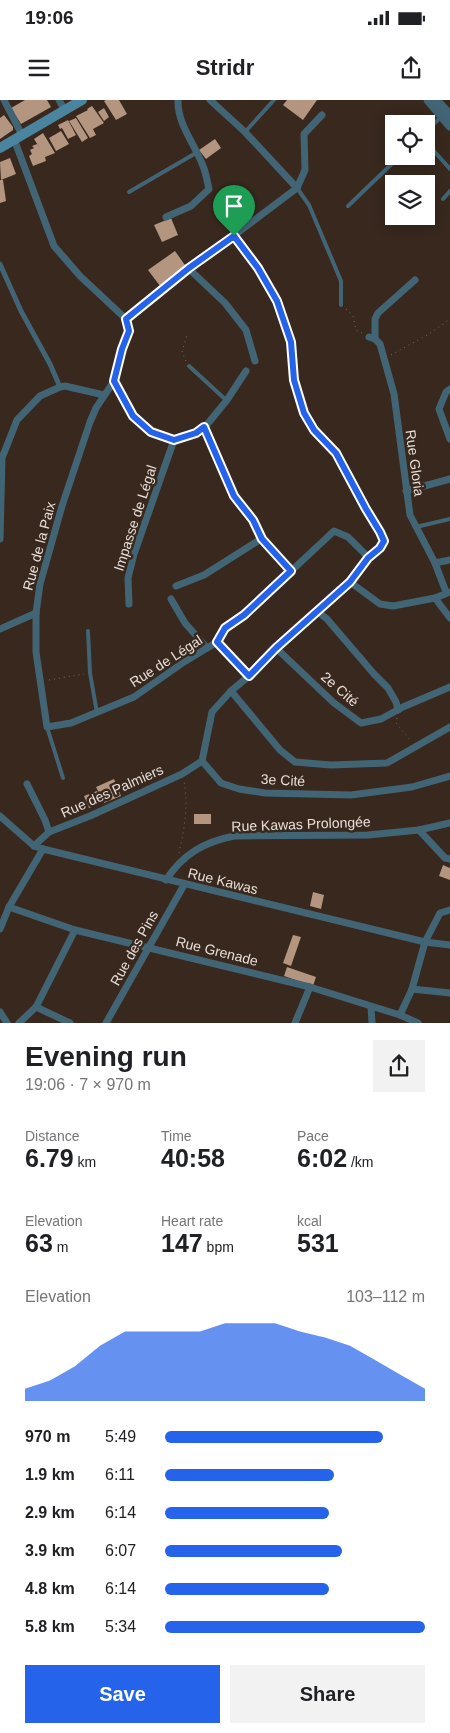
<!DOCTYPE html>
<meta charset="utf-8">
<style>
:root{--surface:#fff;--page:#f2f2f2;--text:#202124;--muted:#757577;--accent:#2563eb}
body{margin:0;font-family:Arial,sans-serif;background:var(--page);color:var(--text);height:100vh;display:flex;flex-direction:column;font-size:19px;white-space:nowrap}
*{box-sizing:border-box;margin:0}
p{font-size:16px;color:var(--muted)}
.icon{flex:none;width:28px;height:28px;fill:none;stroke:currentColor;stroke-width:2;stroke-linecap:round;stroke-linejoin:round}
.map{position:relative;height:923px;overflow:hidden}
.drawer{display:flex;flex-direction:column;background:var(--surface);flex:1}
.drawer>*{flex:none}
.tools{position:absolute;left:385px;top:15px;display:grid;gap:10px}
.tools a{display:grid;place-items:center;width:50px;height:50px;border-radius:0px;background:var(--surface);box-shadow:0 2px 12px #0003;font-size:25px}
.pin{position:absolute;display:grid;place-items:center;width:42px;height:42px;color:#fff;margin:-51px -21px;border-radius:50% 50% 50% 0;rotate:-45deg;box-shadow:0 0 5px #0007}
.pin .icon{rotate:45deg}
.round{display:grid;place-items:center;flex:none;width:52px;height:52px;border-radius:0px;background:var(--page)}
.summary{display:flex;align-items:center;justify-content:space-between;height:85px;padding:0 25px}
h1{font-size:28px;font-weight:600;line-height:38px}
.figures{display:grid;grid-template-columns:repeat(3,1fr);gap:8px;height:85px;padding:5px 25px}
.figures div{display:grid;align-content:center}
.figures b{font-size:25px;font-weight:600}
.figures small{font-size:14px;font-weight:400}
.figures p{font-size:14px}
.chart{height:140px;padding:10px 25px}
.chart p{display:flex;justify-content:space-between}
.chart svg{width:100%;height:90px;margin-top:5px;fill:var(--accent);opacity:.7}
.primary-button{display:flex;gap:10px;margin-top:auto;padding:10px 25px}
.primary-button a{flex:1;height:58px;border-radius:0px;background:var(--accent);color:#fff;font-size:20px;font-weight:600;line-height:58px;text-align:center}
.primary-button a+a{background:var(--page);color:var(--text)}
ul{padding:0 25px;list-style:none;font-size:16px}
li{display:grid;grid-template-columns:80px 60px 1fr;align-items:center;height:38px}
li i{height:12px;border-radius:6px;background:var(--accent)}
.status{display:flex;justify-content:space-between;align-items:center;height:35px;padding:0 25px;background:var(--surface);direction:ltr}
.status svg{height:14px;fill:currentColor}
header{display:flex;justify-content:space-between;align-items:center;height:65px;padding:0 25px;background:var(--surface);font-size:22px;font-weight:600}
.map>svg:first-child{display:block}
.building{fill:#b39580}
.lines{fill:none;stroke-linecap:round;stroke-linejoin:round}
.path{stroke:#7b6e65;stroke-width:1;stroke-dasharray:1 4;stroke-linecap:butt}
.service{stroke:#416575;stroke-width:4}
.pedestrian{stroke:#416575;stroke-width:5}
.minor{stroke:#416575;stroke-width:7}
.tertiary{stroke:#416575;stroke-width:9}
.secondary{stroke:#4a849e;stroke-width:10}
.route-casing{stroke:#fff;stroke-width:10}
.route{stroke:#2563eb;stroke-width:6}
.labels{text-anchor:middle;stroke-width:5;stroke-linejoin:round;paint-order:stroke}
.street-label{font-size:14px;fill:#e8ded7;stroke:#38281e}
</style>
<div class="status"><b>19:06</b><svg viewBox="0 0 49 12"><path d="M0 12V9h3v3zM5 12V6h3v6zM10 12V3h3v9zM15 12V0h3v12zM26 1h20v11H26zM47 4h2v5h-2z"/></svg></div>
<header><svg class="icon" aria-label="menu" viewBox="0 0 24 24"><path d="M4 6h16M4 12h16M4 18h16"/></svg>Stridr<svg class="icon" aria-label="share" viewBox="0 0 24 24"><path d="M12 15V3M7 8l5-5 5 5M5 13v7h14v-7"/></svg></header>
<div class="map">
<svg width="450" height="923" viewBox="0 0 450 923">
<rect width="100%" height="100%" fill="#38281e"/>
<g class="building">
<polygon points="25,0 47,0 51,7 21,24 11,8"/>
<polygon points="106,0 119,0 127,14 116,20 104,1"/>
<polygon points="287,0 317,0 303,20 283,5"/>
<polygon points="92,6 104,23 93,29 96,35 90,38 76,16 88,10 87,9"/>
<polygon points="104,8 109,17 104,21 98,12"/>
<polygon points="4,15 13,27 13,30 0,39 0,18"/>
<polygon points="76,18 88,38 82,42 69,21"/>
<polygon points="68,20 76,35 68,39 62,28 60,29 58,25"/>
<polygon points="61,31 69,44 56,51 49,38"/>
<polygon points="43,33 55,53 45,57 46,61 33,66 29,56 32,54 30,50 34,48 32,46 37,44 41,50 34,39"/>
<polygon points="215,39 221,48 206,59 199,50"/>
<polygon points="10,58 16,74 1,80 0,62"/>
<polygon points="0,80 3,80 6,101 0,103"/>
<polygon points="171,118 178,135 162,142 154,125"/>
<polygon points="175,151 187,168 160,186 148,170"/>
<polygon points="114,679 121,696 104,703 96,687"/>
<polygon points="97,691 102,703 89,708 84,696"/>
<rect x="194" y="714" width="17" height="10"/>
<polygon points="443,765 450,768 450,780 439,776"/>
<polygon points="313,792 324,795 321,809 310,806"/>
<polygon points="293,835 301,837 291,866 283,863"/>
<polygon points="287,867 316,877 313,886 284,876"/>
</g>
<g class="lines">
<g class="path">
<polyline points="346,209 353,216 356,230 362,233"/>
<polyline points="391,255 429,234 450,219"/>
<polyline points="186,261 182,252 187,235"/>
<polyline points="49,580 84,574"/>
<polyline points="397,618 396,623 410,640"/>
<path d="M179,753C184,730 189,705 184,682"/>
</g>
<g class="service">
<polyline points="426,31 441,17"/>
<polyline points="245,32 274,0"/>
<polyline points="426,42 450,69"/>
<polyline points="297,88 309,105 341,181 341,205"/>
<polyline points="129,92 196,53"/>
<polyline points="443,99 450,91"/>
<polyline points="348,106 400,56"/>
<polyline points="189,266 226,300"/>
<polyline points="416,427 450,419"/>
<polyline points="88,531 90,573 97,613"/>
<polyline points="47,627 63,678"/>
</g>
<polyline class="pedestrian" points="0,164 21,211 50,264 60,287"/>
<g class="minor">
<polyline points="4,0 22,35"/>
<polyline points="59,0 64,9"/>
<polyline points="210,0 245,32 297,88"/>
<polyline points="14,39 54,146 80,176 126,219"/>
<path d="M166,117L191,106L209,89C207,81 206,73 203,66C195,44 177,24 178,0"/>
<polyline points="233,136 258,168 277,201 291,242 294,280 304,313 314,330 336,353 366,409 380,431 384,441 380,447 368,457 350,482 276,548 249,576 231,591 212,612 202,661 221,683 239,689 265,693 351,695 412,687 450,676"/>
<polyline points="189,169 225,203 246,230 255,261"/>
<polyline points="126,219 129,231 121,249 114,281 133,316 151,332 174,340 196,333 205,327 234,396 253,420 261,439 291,471"/>
<polyline points="126,219 189,169 297,88 305,70 304,34 322,15"/>
<polyline points="369,237 375,239 380,244 394,294 410,415 435,463 446,492"/>
<polyline points="375,239 375,219 378,213 415,180"/>
<polyline points="114,281 96,308 90,322 62,406 40,484 36,513 36,552 47,627 71,623 134,597 184,562 217,542 225,528 244,515 334,431 348,437 368,457"/>
<polyline points="205,327 227,300 246,271"/>
<polyline points="450,339 439,309 446,292 450,289"/>
<polyline points="406,391 450,379"/>
<polyline points="0,439 2,358 17,320 40,296 60,287 65,286 104,295"/>
<polyline points="435,463 450,460"/>
<polyline points="350,482 380,504 393,506 435,498 450,492"/>
<polyline points="176,486 204,475 261,439"/>
<polyline points="435,498 450,518"/>
<polyline points="171,499 185,523 207,548"/>
<polyline points="129,504 128,478 134,454 174,340"/>
<polyline points="318,512 327,519 374,574 388,588 396,602 398,610"/>
<polyline points="0,529 36,513"/>
<polyline points="217,542 249,576"/>
<polyline points="276,548 334,603 361,623 381,619 403,607 450,587"/>
<polyline points="231,591 280,650 295,662 331,665 387,663 450,627"/>
<polyline points="27,684 45,720 49,732"/>
<polyline points="0,716 34,746 43,749 425,842 450,845"/>
<polyline points="419,730 445,758 450,759"/>
<polyline points="34,746 49,732 90,716 182,674 202,661"/>
<path d="M166,780C183,754 204,742 234,736L368,735L419,730L450,723"/>
<polyline points="9,807 75,830 310,887 400,915 418,923"/>
<polyline points="0,829 9,807 43,749"/>
<polyline points="412,889 450,893"/>
<polyline points="36,907 70,923"/>
<polyline points="371,907 372,923"/>
<polyline points="0,912 7,923"/>
<polyline points="400,915 412,889 425,842 440,813 450,810"/>
<polyline points="19,923 36,907 75,830"/>
<polyline points="106,923 184,785"/>
<polyline points="295,923 310,887"/>
</g>
<g class="tertiary">
<polyline points="428,0 450,26"/>
<polyline points="436,0 450,15"/>
</g>
<polyline class="secondary" points="0,48 82,0"/>
</g>
<g class="lines">
<g class="route-casing">
<polygon id="route" points="234,136 258,168 277,201 291,242 294,280 304,313 314,330 336,353 366,409 380,432 384,441 380,448 368,458 350,482 276,548 249,576 217,542 225,528 244,515 291,471 262,439 253,420 234,396 204,327 196,333 174,340 151,332 133,316 114,281 122,249 129,231 126,219 189,168"/>
</g>
<use href="#route" class="route"/>
</g>
<g class="labels">
<g class="street-label">
<text transform="translate(415 363) rotate(82)" y="5">Rue Gloria</text>
<text transform="translate(135 418) rotate(-72)" y="5">Impasse de Légal</text>
<text transform="translate(39 446) rotate(-75)" y="5">Rue de la Paix</text>
<text transform="translate(166 561) rotate(-33)" y="5">Rue de Légal</text>
<text transform="translate(340 589) rotate(41)" y="5">2e Cité</text>
<text transform="translate(283 680) rotate(3)" y="5">3e Cité</text>
<text transform="translate(112 691) rotate(-24)" y="5">Rue des Palmiers</text>
<text transform="translate(301 724) rotate(-2)" y="5">Rue Kawas Prolongée</text>
<text transform="translate(223 781) rotate(14)" y="5">Rue Kawas</text>
<text transform="translate(134 848) rotate(-61)" y="5">Rue des Pins</text>
<text transform="translate(217 851) rotate(14)" y="5">Rue Grenade</text>
</g>
</g>
</svg>
<div class="tools">
<a><svg class="icon" aria-label="locate" viewBox="0 0 24 24"><circle cx="12" cy="12" r="6"/><path d="M12 2v4M12 18v4M2 12h4M18 12h4"/></svg></a>
<a><svg class="icon" aria-label="layers" viewBox="0 0 24 24"><path d="M12 4l9 5-9 5-9-5zM3 14l9 5 9-5"/></svg></a>
</div>
<div class="pin" style="left:234px;top:136px;background:#1e9e55"><svg class="icon" aria-label="arrive" viewBox="0 0 24 24"><path d="M6 21V4h12l-3 4 3 4H6"/></svg></div>
</div>
<section class="drawer">
<div class="summary"><div><h1>Evening run</h1><p>19:06 · 7 × 970 m</p></div><a class="round"><svg class="icon" aria-label="share" viewBox="0 0 24 24"><path d="M12 15V3M7 8l5-5 5 5M5 13v7h14v-7"/></svg></a></div>
<div class="figures">
<div><p>Distance</p><b>6.79<small> km</small></b></div>
<div><p>Time</p><b>40:58</b></div>
<div><p>Pace</p><b>6:02<small> /km</small></b></div>
</div>
<div class="figures">
<div><p>Elevation</p><b>63<small> m</small></b></div>
<div><p>Heart rate</p><b>147<small> bpm</small></b></div>
<div><p>kcal</p><b>531</b></div>
</div>
<div class="chart"><p><span>Elevation</span>103–112 m</p>
<svg viewBox="0 0 160 44" preserveAspectRatio="none"><path d="M0 44V38L10 34L20 27L30 17L40 10L50 10L60 10L70 10L80 6L90 6L100 6L110 10L120 13L130 17L140 24L150 31L160 38V44z"/></svg>
</div>
<ul>
<li><b>970 m</b>5:49<i style="width:84%"></i></li>
<li><b>1.9 km</b>6:11<i style="width:65%"></i></li>
<li><b>2.9 km</b>6:14<i style="width:63%"></i></li>
<li><b>3.9 km</b>6:07<i style="width:68%"></i></li>
<li><b>4.8 km</b>6:14<i style="width:63%"></i></li>
<li><b>5.8 km</b>5:34<i style="width:100%"></i></li>
</ul>
<div class="primary-button"><a>Save</a><a>Share</a></div>
</section>
